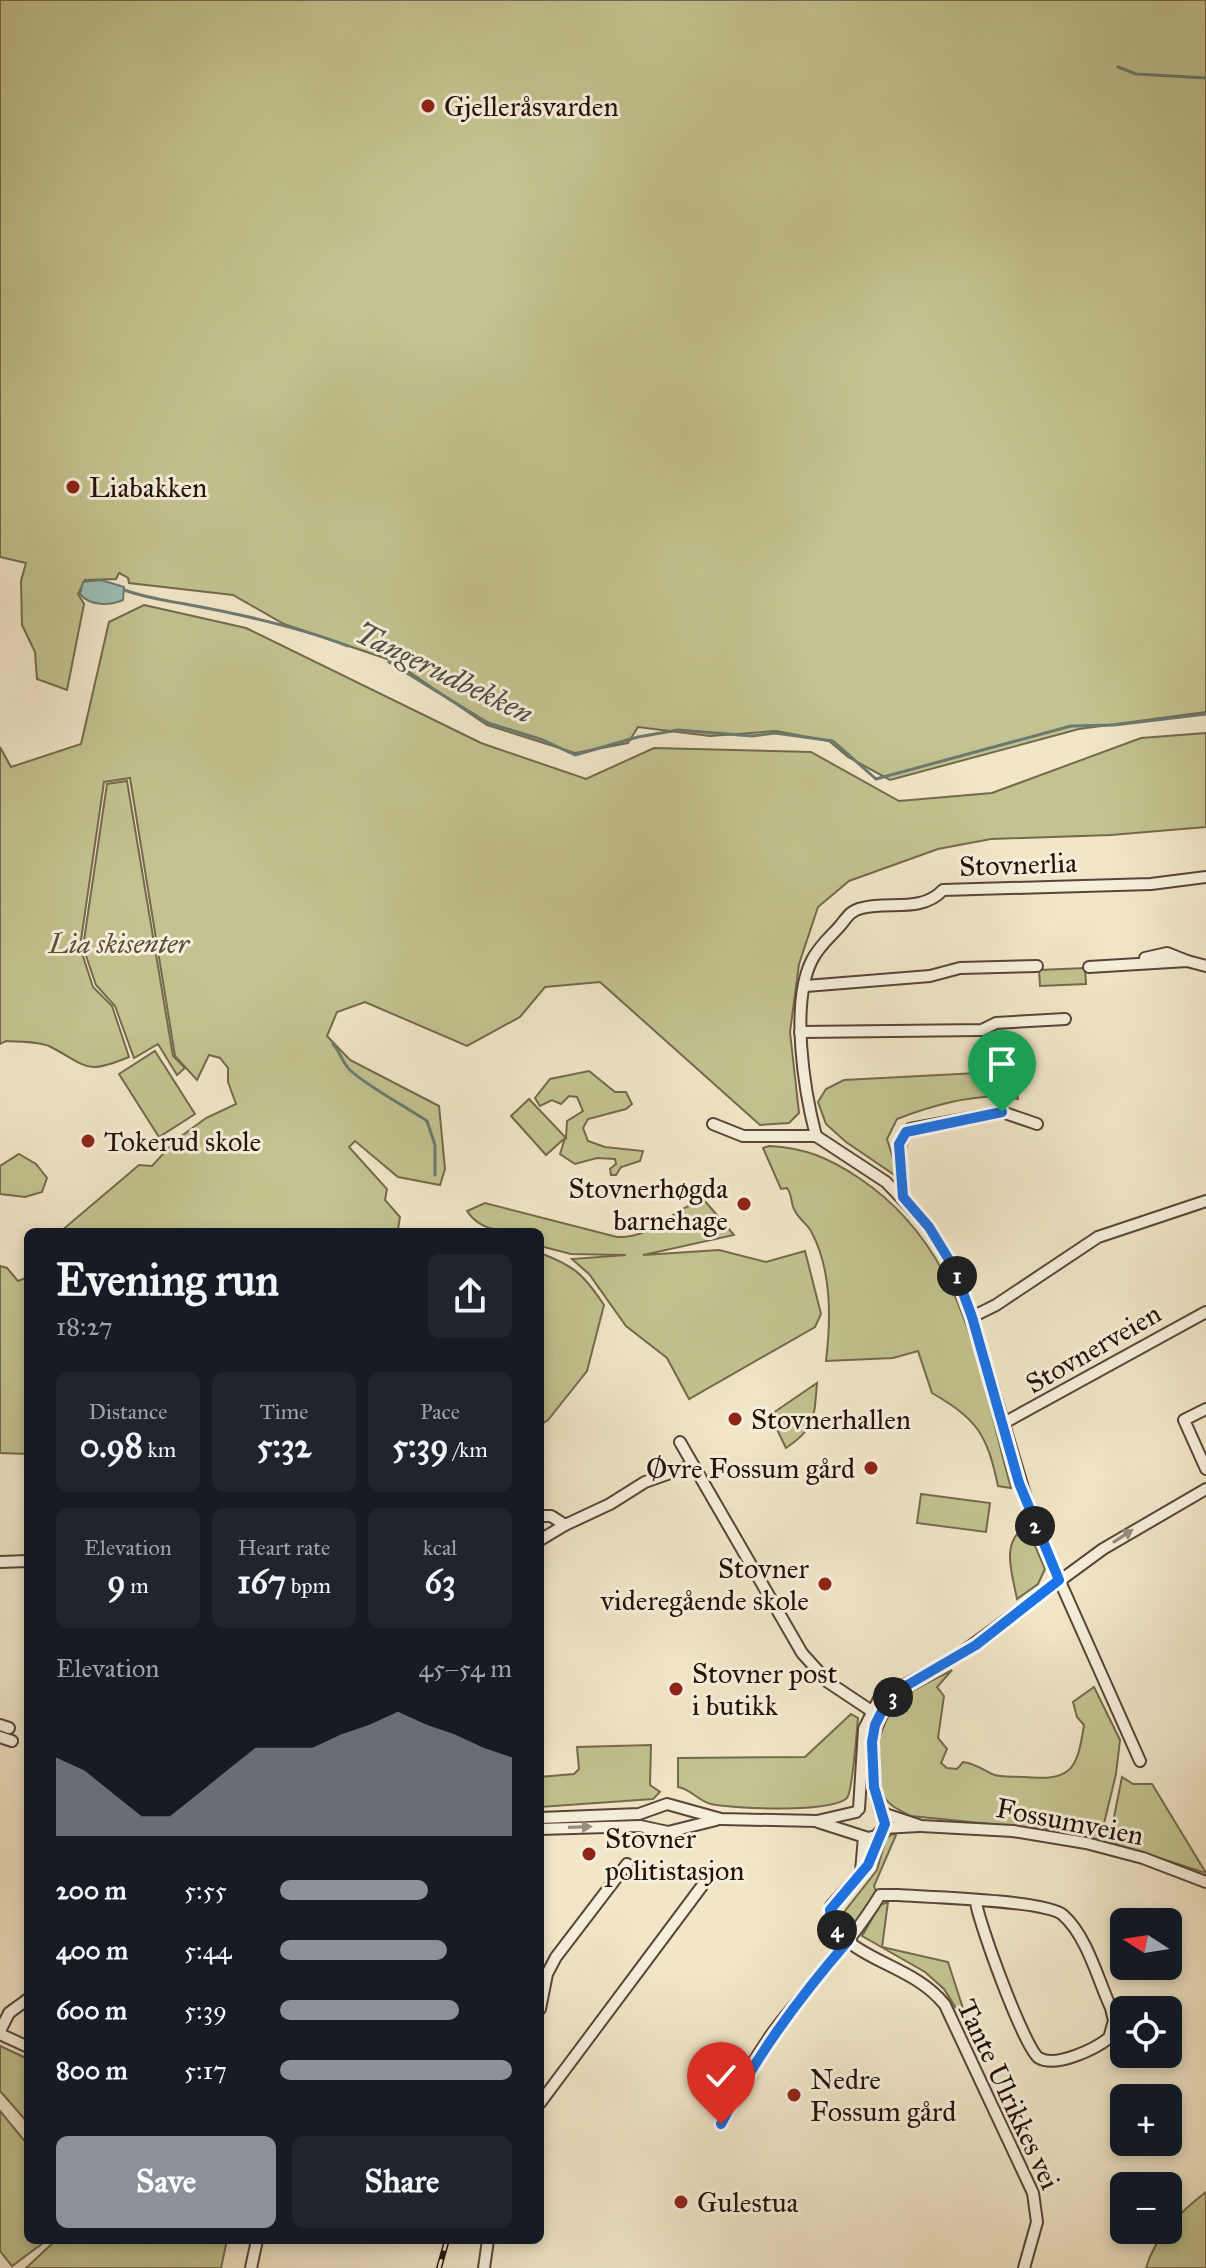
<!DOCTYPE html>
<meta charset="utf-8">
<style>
:root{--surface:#171b24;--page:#20242c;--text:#f1f3f6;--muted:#9ea1a6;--accent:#8c9099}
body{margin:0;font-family:"IM FELL Great Primer",serif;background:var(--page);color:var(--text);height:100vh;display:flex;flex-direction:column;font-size:30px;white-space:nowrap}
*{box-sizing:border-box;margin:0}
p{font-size:26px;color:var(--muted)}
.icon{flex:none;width:44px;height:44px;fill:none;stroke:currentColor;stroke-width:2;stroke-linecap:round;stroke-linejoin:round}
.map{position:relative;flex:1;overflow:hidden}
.drawer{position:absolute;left:24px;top:1228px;width:520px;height:1016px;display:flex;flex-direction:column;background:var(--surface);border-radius:12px;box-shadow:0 4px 12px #0003}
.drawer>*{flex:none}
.needle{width:52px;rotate:282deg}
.fabs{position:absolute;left:1110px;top:1908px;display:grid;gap:16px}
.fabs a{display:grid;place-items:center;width:72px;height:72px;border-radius:12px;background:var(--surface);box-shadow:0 4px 12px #0003;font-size:40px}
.pin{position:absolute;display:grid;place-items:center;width:68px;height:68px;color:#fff;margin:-82px -34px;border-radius:50% 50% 50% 0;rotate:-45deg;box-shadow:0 0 8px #0007}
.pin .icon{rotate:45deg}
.km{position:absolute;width:40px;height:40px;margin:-20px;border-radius:50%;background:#222;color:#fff;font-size:22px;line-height:40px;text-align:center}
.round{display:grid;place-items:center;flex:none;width:84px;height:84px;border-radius:12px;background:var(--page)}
.headline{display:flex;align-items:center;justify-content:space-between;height:136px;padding:0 32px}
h1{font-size:44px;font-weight:800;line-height:60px}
.figures{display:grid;grid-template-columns:repeat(3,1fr);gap:12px;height:136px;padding:8px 32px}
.figures div{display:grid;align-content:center;border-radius:12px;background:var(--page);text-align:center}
.figures b{font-size:34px;font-weight:800}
.figures small{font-size:22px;font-weight:400}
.figures p{font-size:22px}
.chart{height:224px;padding:16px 32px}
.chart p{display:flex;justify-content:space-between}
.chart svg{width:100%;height:144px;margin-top:8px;fill:var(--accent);opacity:.7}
.action{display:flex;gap:16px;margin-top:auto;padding:16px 32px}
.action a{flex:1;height:92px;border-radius:12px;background:var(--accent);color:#fff;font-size:32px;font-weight:800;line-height:92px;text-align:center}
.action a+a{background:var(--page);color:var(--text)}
ul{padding:0 32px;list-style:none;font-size:26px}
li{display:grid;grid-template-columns:128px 96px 1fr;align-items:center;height:60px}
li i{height:20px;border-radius:10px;background:var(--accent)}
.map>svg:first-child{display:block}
.green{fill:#c2c390;stroke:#736a4c;stroke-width:2}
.water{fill:#9bc0b6;stroke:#6b7a71;stroke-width:2}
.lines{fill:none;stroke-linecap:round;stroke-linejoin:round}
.stream{stroke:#6b7a71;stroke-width:3}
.minor-casing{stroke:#574638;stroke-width:14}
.minor{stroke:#f6efdb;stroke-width:10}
.rail-casing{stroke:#241109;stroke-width:6}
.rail{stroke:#f6efdb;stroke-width:3;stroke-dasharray:9;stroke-linecap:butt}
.oneway{fill:#988b7c}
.route-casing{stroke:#fff;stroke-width:16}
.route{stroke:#1a73e8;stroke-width:10}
.poi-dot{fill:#8f2418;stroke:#f6efdb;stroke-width:3}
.labels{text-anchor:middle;stroke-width:6;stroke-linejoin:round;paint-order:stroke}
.poi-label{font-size:28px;fill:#241109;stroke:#f6efdb;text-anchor:start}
.street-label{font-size:28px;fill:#241109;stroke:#f6efdb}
.park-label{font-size:28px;font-style:italic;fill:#5b4f38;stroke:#f6efdb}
.water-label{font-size:30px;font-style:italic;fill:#4e4e46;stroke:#f6efdb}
</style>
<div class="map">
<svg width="1206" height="2268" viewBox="0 0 1206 2268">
<rect width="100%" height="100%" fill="#f1e6c7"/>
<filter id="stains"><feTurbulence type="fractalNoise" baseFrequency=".0025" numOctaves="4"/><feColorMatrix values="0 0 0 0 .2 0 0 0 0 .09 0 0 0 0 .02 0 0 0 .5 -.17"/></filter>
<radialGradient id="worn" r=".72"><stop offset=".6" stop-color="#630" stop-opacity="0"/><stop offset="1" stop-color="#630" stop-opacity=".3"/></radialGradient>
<g class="green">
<polygon points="0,0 1206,0 1206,712 1079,729 890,780 848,757 829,741 776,731 710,736 638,727 628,743 575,753 487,725 393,661 284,624 233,595 129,583 128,578 119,573 116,579 85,580 78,594 84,604 67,690 37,679 35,652 22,625 21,581 26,563 0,557"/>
<path d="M144,605L246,628L481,743L586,779L654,748L811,752L899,801L992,793L1141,738L1206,733V827L1111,835L991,839L938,849L849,881L818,907L799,964L790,1032L799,1113L789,1123L760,1125L600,982L545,987L520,1017L467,1046L365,1002L337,1012L327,1036L350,1060L439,1106L445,1169L440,1185L398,1177L355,1141L349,1147L387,1189L385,1200L400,1217L398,1229L60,1232L139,1165L152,1166L176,1140L206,1118L236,1104L228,1082V1068L220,1058L209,1055L197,1080L175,1056L130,778L104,782L80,947L93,987L112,1006L129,1057C85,1075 89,1067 51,1047C39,1041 20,1042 6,1041L0,1044V747L11,767L81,744L109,622Z"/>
<polygon points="127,781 173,1056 185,1068 177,1075 158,1044 134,1058 115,1006 96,985 83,947 107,784"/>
<polygon points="1085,968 1086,984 1040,986 1039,970"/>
<polygon points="155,1051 195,1114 159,1137 119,1074"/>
<polygon points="589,1071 615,1092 626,1092 632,1104 626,1109 588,1119 583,1128 588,1141 605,1147 643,1151 640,1161 621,1167 616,1175 611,1175 610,1169 616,1164 615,1159 597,1158 575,1164 560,1154 565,1138 546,1155 511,1116 529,1099 566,1138 567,1121 583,1111 577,1097 569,1096 561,1104 552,1100 540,1106 535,1098 550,1079"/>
<path d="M1015,1071L1018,1099C979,1091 933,1105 897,1119L887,1139L899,1178L846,1142L826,1124L818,1102L826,1089L844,1080Z"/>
<path d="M769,1146C806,1148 829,1158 859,1178C967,1250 978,1371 1011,1488L998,1486C987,1434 977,1419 932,1393L918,1351L893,1358L826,1361C831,1319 832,1270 811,1231C807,1224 799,1219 795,1211C790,1203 793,1196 787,1188L781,1189L763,1148Z"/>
<polygon points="19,1154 36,1164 47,1178 42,1192 25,1197 0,1194 0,1166"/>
<path d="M704,1200L734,1235L643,1255L719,1250L766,1262L805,1251L821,1314L815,1327L689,1399L667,1358L626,1326L589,1274L572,1259L626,1255L571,1254L540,1246V1232C514,1232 482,1235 467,1211L485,1203L617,1237C655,1238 668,1210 704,1200Z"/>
<path d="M540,1253C575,1266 584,1275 604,1305L587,1371L548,1420L540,1425Z"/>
<polygon points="0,1266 7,1268 18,1281 28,1277 28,1454 0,1453"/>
<path d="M817,1383C814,1417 816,1428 786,1448L770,1415Z"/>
<polygon points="921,1494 990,1503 986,1532 917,1523"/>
<path d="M1027,1527L1045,1569L1038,1584L1017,1599C1013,1576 999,1540 1027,1527Z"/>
<path d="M952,1670L937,1687L944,1696L938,1738L947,1749L941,1763L947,1768L957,1769L963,1762C976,1764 982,1769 992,1774C1001,1778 1014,1776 1024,1777C1072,1781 1077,1770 1084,1725L1077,1717L1073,1702L1094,1687L1120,1740L1116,1774L1100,1840L1061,1831L911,1816C899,1810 889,1806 882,1794C873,1777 874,1731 885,1715C900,1694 930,1682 952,1670Z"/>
<path d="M851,1714L858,1718C857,1730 852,1793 847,1798C831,1813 734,1809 711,1804C698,1801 691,1789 678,1787V1758L805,1757Z"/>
<polygon points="651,1745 650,1785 660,1792 653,1799 540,1807 540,1777 574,1774 579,1769 577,1747"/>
<polygon points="1122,1777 1133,1784 1152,1784 1206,1873 1109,1842"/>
<polygon points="893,1834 896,1835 874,1886 876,1891 856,1924 849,1928 841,1916 877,1870 886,1838"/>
<polygon points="888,1902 882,1947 948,1962 971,2033 944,1989 925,1972 862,1936 880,1905"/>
<polygon points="0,2046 28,2059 28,2123 0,2091"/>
<polygon points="0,2111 28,2145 28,2240 47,2240 12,2266 0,2251"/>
<path d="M1206,2192V2268H1146C1154,2238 1182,2210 1206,2192Z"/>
<polygon points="56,2240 227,2240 221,2268 26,2268"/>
</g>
<path class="water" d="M101,580L124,587L123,600C109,606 90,606 80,594L83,582Z"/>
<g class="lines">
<g class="stream">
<polyline points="1118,67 1136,74 1206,78"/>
<path d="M124,590C147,598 162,600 185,604C240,614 296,626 348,646"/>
<polyline points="389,662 488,723 543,740 575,755 638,737 678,730 752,736 775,733 833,741 876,779 1071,726 1114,725 1206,714"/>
<path d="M333,1044C341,1053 342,1063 351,1071C366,1085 409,1109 427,1121L435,1145V1175"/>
</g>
<g class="minor-casing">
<g id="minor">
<polyline points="1145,958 1167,953 1187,961"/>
<polyline points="1089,967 1187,961 1206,966"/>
<polyline points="806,986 930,976 960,968 1037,966"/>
<polyline points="800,1032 982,1030 996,1023 1065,1019"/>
<polyline points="713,1124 743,1136 816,1136 886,1182 929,1227 954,1268 968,1305 1033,1521 1140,1761"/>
<path d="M816,1136C804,1090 790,1003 812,960C819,946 829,938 839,927C847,918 849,911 862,908C890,901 921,913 943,890L1151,884L1206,877"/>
<path d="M903,1197C903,1177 892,1142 910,1129L1002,1112L1037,1124"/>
<polyline points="972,1317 996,1305 1098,1237 1206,1201"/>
<polyline points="1206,1409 1184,1420 1206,1469"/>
<polyline points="1002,1424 1206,1312"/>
<polyline points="680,1442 802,1653 828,1682 879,1716"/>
<polyline points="540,1516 551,1516 565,1525 610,1504 645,1482 693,1465"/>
<polyline points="540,1540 565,1525"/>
<polyline points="0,1562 28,1561"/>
<polyline points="0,1725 9,1728"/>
<polyline points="0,1737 12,1741"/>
<polyline points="859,1809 864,1729 879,1699 956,1657 1103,1549 1206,1489"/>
<path d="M880,1811C867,1763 866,1731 897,1692"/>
<polyline points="882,1813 921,1826 1013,1831 1086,1843 1143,1858 1206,1882"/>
<polyline points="540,1818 639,1814 667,1804 721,1819 817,1821 856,1812"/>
<polyline points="818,1822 868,1838 876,1836 883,1828 919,1826"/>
<polyline points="540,1829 640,1826 668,1832 716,1820"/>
<path d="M879,1834L868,1865L831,1906V1922C855,1962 914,1965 945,2005L1033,2193L1037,2222L1024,2268"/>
<polyline points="861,1871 864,1837"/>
<polyline points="540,2009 547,1974 556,1957 627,1864"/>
<polyline points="0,2031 9,2013 28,1999"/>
<polyline points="0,2034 28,2047"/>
<polyline points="540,2103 702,1886"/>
<path d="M721,2124C738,2090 754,2057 777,2027C811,1983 851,1943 880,1895H898C927,1897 1046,1900 1063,1915C1087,1936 1098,1980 1111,2008L1114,2021L1109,2038C1095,2049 1056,2068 1039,2058C1025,2050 978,1921 976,1902"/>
<polyline points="251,2268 257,2240"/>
<polyline points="484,2268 488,2240"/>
</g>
</g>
<use href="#minor" class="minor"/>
<g class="rail-casing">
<polyline id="rail" points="439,2268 447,2240"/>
</g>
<use href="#rail" class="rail"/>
</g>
<defs><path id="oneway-solid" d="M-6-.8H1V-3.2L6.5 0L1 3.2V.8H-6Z" transform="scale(2)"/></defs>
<g class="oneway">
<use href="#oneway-solid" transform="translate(1123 1536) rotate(-33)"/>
<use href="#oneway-solid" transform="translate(580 1827) rotate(-2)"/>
</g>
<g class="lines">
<g class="route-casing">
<path id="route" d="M721,2124C756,2056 798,1999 848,1941L832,1925L830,1910L868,1865L885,1824L874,1787L872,1742L875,1725L884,1707L899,1690L976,1645L1059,1580L1019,1483L972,1317L954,1268L929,1227L903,1197L899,1144L906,1132L1002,1112"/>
</g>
<use href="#route" class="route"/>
</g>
<g class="poi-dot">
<circle cx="428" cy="106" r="8"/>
<circle cx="73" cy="487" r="8"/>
<circle cx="88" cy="1141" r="8"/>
<circle cx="744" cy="1204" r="8"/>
<circle cx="735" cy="1419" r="8"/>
<circle cx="871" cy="1468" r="8"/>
<circle cx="825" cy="1584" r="8"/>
<circle cx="676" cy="1689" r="8"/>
<circle cx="589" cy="1854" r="8"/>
<circle cx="794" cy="2095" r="8"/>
<circle cx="681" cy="2202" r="8"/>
</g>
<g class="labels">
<g class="poi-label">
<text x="444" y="116">Gjelleråsvarden</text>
<text x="89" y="497">Liabakken</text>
<text x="104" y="1151">Tokerud skole</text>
<text x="728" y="1198" text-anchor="end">Stovnerhøgda<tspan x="728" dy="32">barnehage</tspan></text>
<text x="751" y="1429">Stovnerhallen</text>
<text x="855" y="1478" text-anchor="end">Øvre Fossum gård</text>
<text x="809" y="1578" text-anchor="end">Stovner<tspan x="809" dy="32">videregående skole</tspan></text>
<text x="692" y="1683">Stovner post<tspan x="692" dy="32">i butikk</tspan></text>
<text x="605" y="1848">Stovner<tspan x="605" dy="32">politistasjon</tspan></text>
<text x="810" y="2089">Nedre<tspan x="810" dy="32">Fossum gård</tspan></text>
<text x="697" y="2212">Gulestua</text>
</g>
<g class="street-label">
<text transform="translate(1018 864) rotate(-2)" y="10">Stovnerlia</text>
<text transform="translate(1093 1348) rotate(-30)" y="10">Stovnerveien</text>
<text transform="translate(1070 1821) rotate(11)" y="10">Fossumveien</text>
<text transform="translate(1009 2094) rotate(65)" y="10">Tante Ulrikkes vei</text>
</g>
<g class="park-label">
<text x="119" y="953">Lia skisenter</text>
</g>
<g class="water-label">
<text transform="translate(444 673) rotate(26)" y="10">Tangerudbekken</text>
</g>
</g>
<rect width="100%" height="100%" filter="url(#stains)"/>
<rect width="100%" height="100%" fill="url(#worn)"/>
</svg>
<div class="fabs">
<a><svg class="needle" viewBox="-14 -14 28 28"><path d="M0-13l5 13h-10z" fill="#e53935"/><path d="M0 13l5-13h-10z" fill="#9ea1a6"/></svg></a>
<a><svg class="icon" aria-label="locate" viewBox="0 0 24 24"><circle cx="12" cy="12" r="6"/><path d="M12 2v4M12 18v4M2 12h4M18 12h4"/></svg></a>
<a>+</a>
<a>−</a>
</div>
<div class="pin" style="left:1002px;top:1112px;background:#1e9e55"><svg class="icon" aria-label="arrive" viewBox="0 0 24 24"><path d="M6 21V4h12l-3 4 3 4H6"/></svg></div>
<div class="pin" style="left:721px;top:2124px;background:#d93025"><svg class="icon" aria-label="check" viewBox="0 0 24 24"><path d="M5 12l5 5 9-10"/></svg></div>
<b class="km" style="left:957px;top:1276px">1</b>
<b class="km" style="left:1035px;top:1526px">2</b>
<b class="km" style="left:893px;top:1697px">3</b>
<b class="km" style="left:837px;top:1930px">4</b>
<section class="drawer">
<div class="headline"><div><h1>Evening run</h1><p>18:27</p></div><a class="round"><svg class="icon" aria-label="share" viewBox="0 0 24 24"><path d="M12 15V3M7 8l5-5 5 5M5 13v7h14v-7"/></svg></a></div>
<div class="figures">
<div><p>Distance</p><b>0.98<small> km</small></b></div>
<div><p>Time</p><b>5:32</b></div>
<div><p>Pace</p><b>5:39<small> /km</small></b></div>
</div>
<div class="figures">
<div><p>Elevation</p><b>9<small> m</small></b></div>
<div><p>Heart rate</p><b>167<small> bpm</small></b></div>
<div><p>kcal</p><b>63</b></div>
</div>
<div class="chart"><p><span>Elevation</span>45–54 m</p>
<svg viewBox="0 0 160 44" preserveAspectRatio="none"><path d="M0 44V20L10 24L20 31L30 38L40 38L50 31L60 24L70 17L80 17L90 17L100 13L110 10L120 6L130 10L140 13L150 17L160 20V44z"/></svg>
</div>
<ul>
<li><b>200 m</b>5:55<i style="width:64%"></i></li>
<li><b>400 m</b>5:44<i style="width:72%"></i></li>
<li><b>600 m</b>5:39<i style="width:77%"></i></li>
<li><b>800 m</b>5:17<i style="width:100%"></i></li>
</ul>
<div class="action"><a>Save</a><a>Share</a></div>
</section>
</div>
